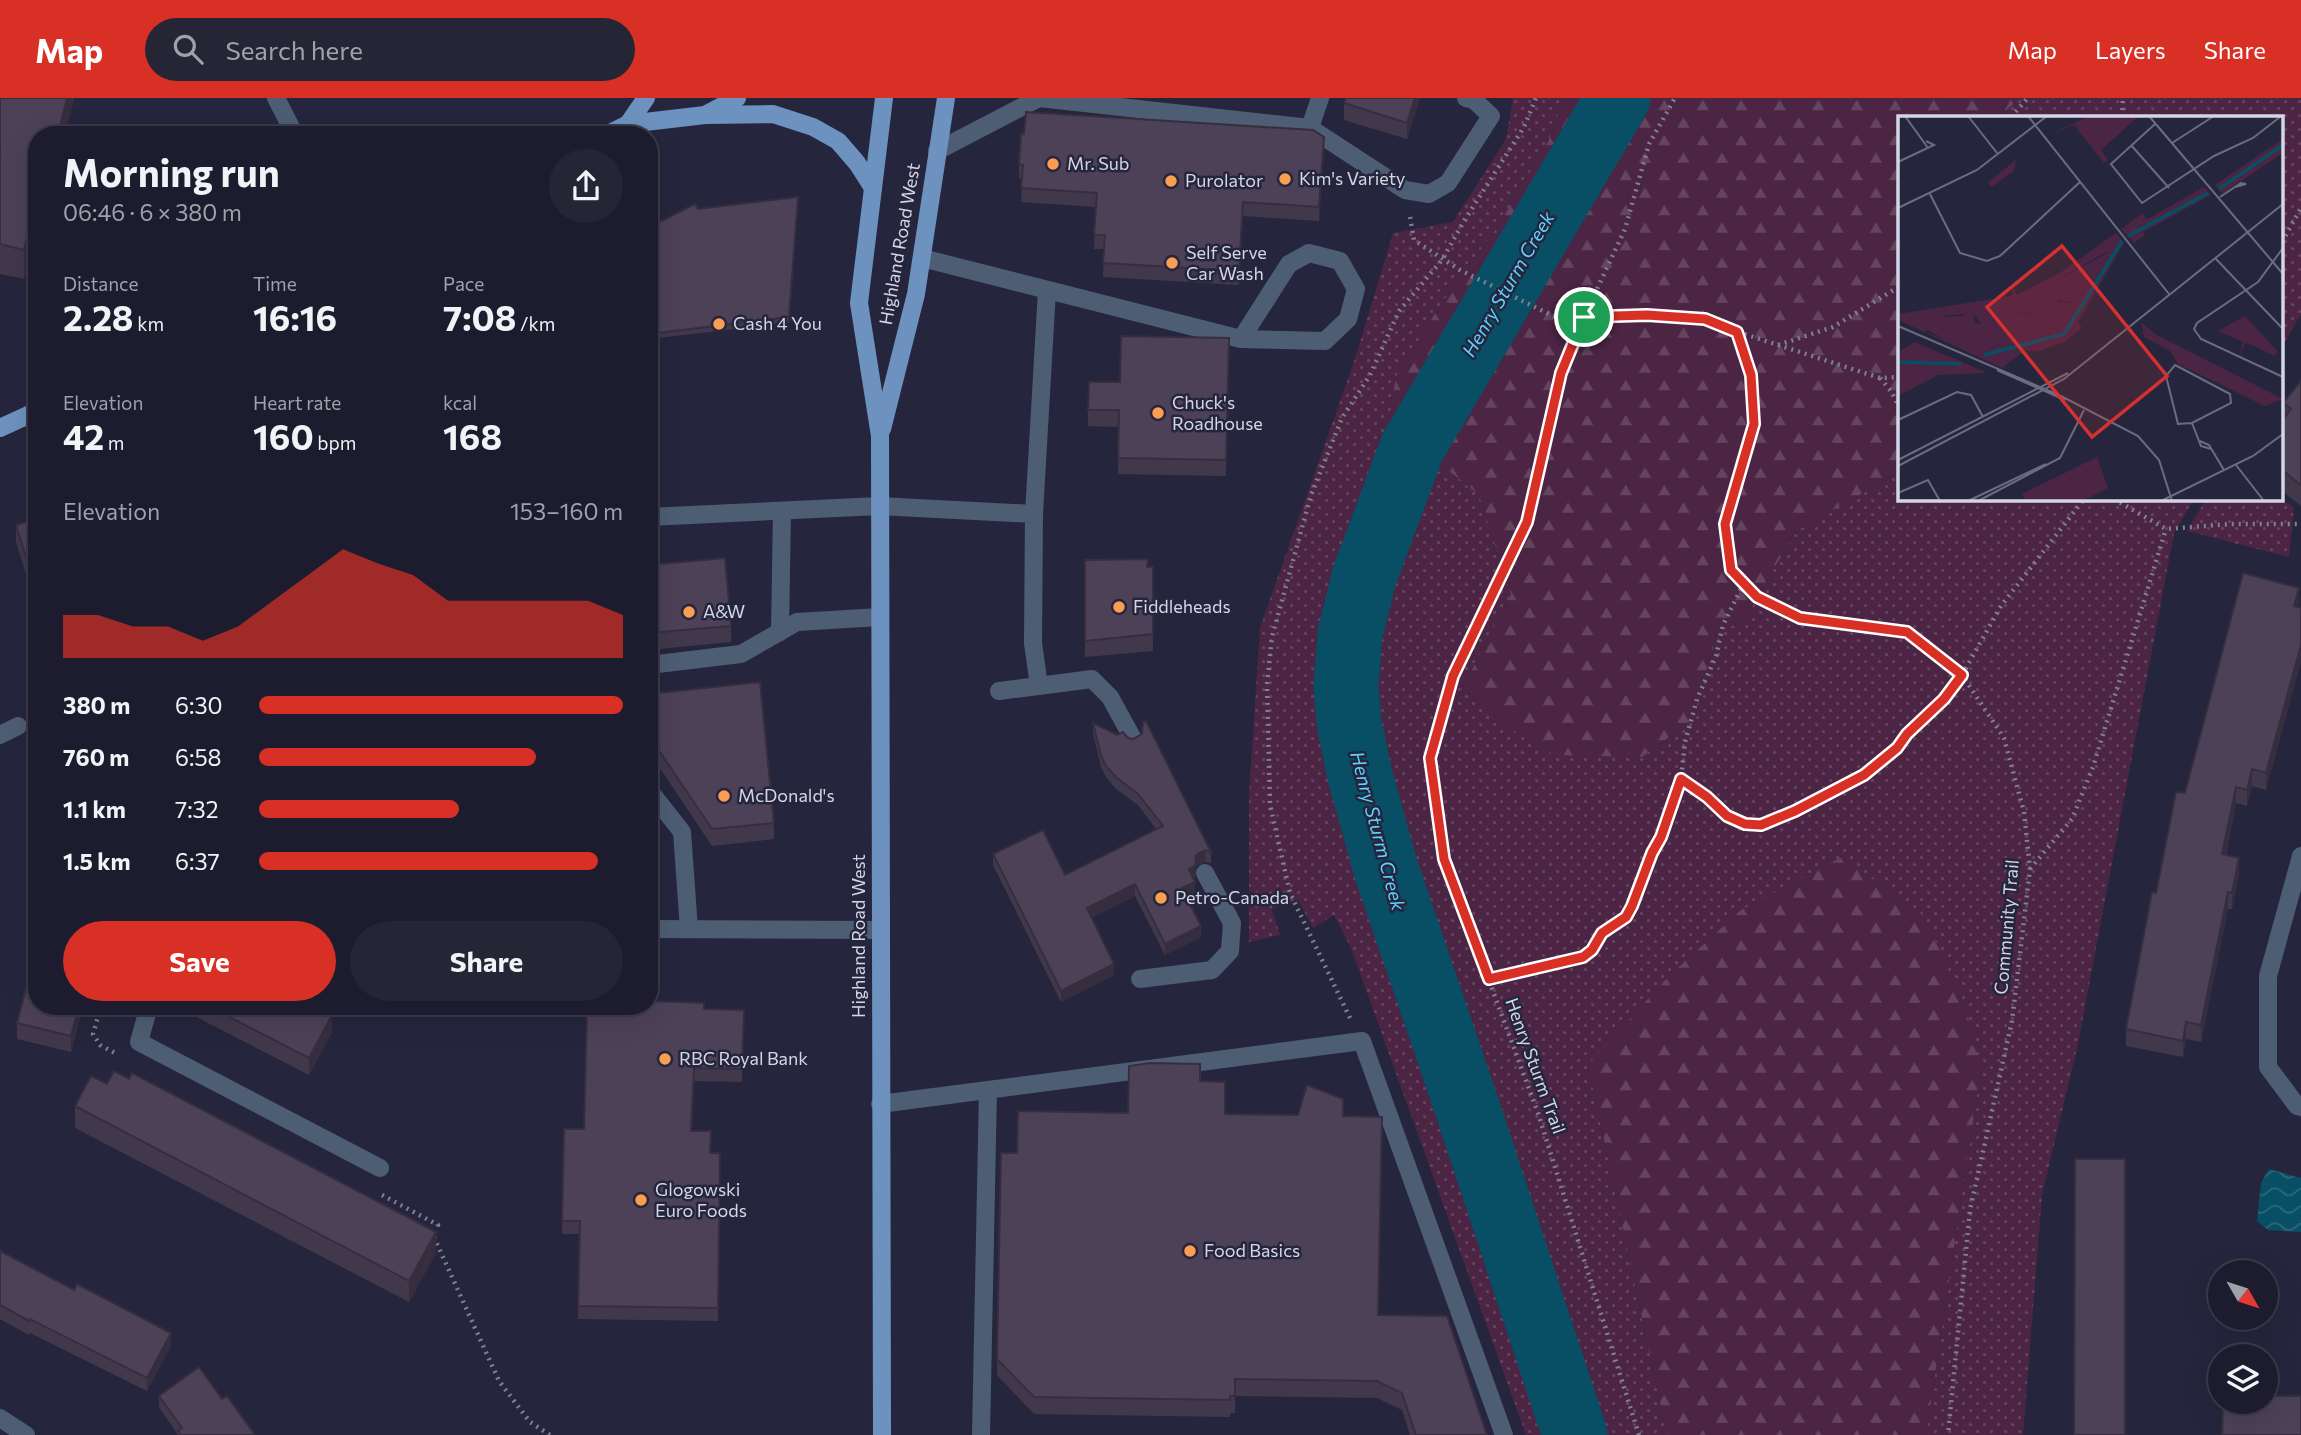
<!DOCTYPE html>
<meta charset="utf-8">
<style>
:root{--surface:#1c1c2e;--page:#252536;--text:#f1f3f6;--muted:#a0a1aa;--line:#3a3a4a;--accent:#d93025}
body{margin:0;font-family:Commissioner,sans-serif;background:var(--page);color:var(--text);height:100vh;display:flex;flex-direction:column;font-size:26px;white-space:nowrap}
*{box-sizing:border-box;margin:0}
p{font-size:23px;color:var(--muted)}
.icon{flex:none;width:38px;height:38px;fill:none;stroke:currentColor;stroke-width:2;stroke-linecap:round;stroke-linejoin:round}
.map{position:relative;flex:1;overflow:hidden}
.panel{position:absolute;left:28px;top:28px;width:630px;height:889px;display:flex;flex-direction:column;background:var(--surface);border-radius:28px;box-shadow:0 7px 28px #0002,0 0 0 2px var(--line)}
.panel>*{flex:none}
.needle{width:46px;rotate:129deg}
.fabs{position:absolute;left:2208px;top:1162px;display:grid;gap:14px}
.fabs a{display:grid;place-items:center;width:70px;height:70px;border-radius:50%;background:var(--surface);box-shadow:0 7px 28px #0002,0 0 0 2px var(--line);font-size:35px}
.pin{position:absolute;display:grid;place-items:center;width:60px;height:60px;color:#fff;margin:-30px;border:4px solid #fff;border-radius:50%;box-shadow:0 2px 7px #0007}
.round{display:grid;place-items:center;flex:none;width:74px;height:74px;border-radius:37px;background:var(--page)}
.overview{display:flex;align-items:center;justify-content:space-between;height:119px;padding:0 35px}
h1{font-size:38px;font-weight:700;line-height:52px}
.stats{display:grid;grid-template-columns:repeat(3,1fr);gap:10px;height:119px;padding:7px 35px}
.stats div{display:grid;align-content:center}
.stats b{font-size:35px;font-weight:700}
.stats small{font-size:19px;font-weight:400}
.stats p{font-size:19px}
.chart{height:196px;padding:14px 35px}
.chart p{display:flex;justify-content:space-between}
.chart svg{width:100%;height:126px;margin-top:7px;fill:var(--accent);opacity:.7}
.primary-button{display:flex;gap:14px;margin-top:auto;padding:14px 35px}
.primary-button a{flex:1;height:80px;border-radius:42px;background:var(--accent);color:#fff;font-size:28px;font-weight:700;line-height:80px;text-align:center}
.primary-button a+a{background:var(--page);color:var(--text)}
ul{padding:0 35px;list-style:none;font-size:23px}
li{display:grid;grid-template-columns:112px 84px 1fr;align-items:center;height:52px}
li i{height:18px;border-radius:9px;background:var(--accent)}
header{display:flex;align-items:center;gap:42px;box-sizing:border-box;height:98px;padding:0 35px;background:var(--accent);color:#fff}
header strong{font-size:33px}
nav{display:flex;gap:38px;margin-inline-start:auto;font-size:24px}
.search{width:490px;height:63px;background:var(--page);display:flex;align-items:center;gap:18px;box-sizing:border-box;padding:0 24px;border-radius:38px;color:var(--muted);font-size:26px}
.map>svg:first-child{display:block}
.green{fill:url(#green-dots)}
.forest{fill:url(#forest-firs)}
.water{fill:url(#water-waves)}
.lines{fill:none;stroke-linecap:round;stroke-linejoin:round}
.river{stroke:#084f66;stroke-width:65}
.path{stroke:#7f8093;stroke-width:4.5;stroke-dasharray:2 5;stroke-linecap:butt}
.minor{stroke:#4d5e74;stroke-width:18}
.major{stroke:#6e92bf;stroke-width:18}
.wall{fill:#42384c}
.shaded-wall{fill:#362e3e}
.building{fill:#4d4158;stroke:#362e3e;stroke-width:2}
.route-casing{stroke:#fff;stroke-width:14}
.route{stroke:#d93025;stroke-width:9}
.poi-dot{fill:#fb9e51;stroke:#25263d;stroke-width:2.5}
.labels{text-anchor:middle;stroke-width:5;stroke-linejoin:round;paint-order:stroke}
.poi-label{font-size:18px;fill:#d4d6e5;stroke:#25263d;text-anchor:start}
.street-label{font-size:18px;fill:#d4d6e5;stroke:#25263d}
.water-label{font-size:19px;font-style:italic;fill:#5dd2fe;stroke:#25263d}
.inset-river{fill:none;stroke:#084f66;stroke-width:3.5}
.inset-road{fill:none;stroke:#6b6c80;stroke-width:2}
.view{fill:#d63131;fill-opacity:0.15;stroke:#d63131;stroke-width:3.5}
.inset-edge{fill:none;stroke:#d4d6e5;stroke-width:3.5}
</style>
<header>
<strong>Map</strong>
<div class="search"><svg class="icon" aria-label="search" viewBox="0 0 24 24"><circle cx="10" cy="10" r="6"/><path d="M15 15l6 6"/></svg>Search here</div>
<nav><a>Map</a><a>Layers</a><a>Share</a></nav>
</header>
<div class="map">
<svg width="2301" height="1337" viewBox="0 0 2301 1337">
<defs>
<pattern id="green-dots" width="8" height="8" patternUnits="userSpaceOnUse" patternTransform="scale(1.75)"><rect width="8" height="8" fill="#4b2543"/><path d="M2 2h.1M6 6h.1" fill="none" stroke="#64445e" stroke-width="1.8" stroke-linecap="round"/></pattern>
<pattern id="forest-firs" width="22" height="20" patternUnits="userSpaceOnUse" patternTransform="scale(1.75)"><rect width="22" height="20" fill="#4b2543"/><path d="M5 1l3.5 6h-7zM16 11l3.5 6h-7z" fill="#64445e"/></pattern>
<pattern id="water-waves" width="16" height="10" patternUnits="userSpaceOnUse" patternTransform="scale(1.75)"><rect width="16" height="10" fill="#084f66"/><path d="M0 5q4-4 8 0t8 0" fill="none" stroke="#2b687c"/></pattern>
</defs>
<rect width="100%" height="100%" fill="#25263d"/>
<g class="green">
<polygon points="1513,0 1564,0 1548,44 1498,128 1441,206 1448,372 1479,397 1511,496 1463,589 1503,626 1554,656 1642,659 1695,620 1716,533 1743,524 1796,433 1900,374 1900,401 2194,401 2174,435 2078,946 2042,1097 2023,1337 1926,1337 1981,970 1588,967 1667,1337 1526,1337 1351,850 1334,817 1313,830 1298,802 1272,811 1280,837 1249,844 1249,698 1260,530 1355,261 1393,135 1453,124 1506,41"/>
<polygon points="2021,0 2301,0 2301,216 2282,249 2282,19 1998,19"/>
<polygon points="2206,401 2278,401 2294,409 2289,459 2187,433"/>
</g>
<g class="forest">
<polygon points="1564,0 2021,0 1998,19 1900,19 1900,374 1796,433 1743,524 1716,533 1695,620 1642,659 1554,657 1503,626 1463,589 1511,496 1479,397 1448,372 1431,375 1385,345 1396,278 1441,206 1498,128 1548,44"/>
<polygon points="1842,759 1924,818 1965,908 1981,970 1926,1337 1667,1337 1588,967 1669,878 1741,812"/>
</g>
<polygon class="water" points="2269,1071 2301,1080 2301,1134 2268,1132 2257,1123 2261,1085"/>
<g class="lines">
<polyline class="river" points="1575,1337 1466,1006 1386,771 1360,678 1349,625 1346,588 1350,536 1364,479 1412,350 1618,0"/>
<g class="path">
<polyline points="2011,19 2028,0"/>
<polyline points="2122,19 2123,0"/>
<polyline points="1410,119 1414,142 1460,172 1553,218 1647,217 1705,221 1737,234 1751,277 1754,326 1725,426 1731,472 1757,499 1800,520 1907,534 1962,577 2004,640 2024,714 2030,771 2012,923 1970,1112 1948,1337"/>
<polyline points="2282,144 2301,110"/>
<polyline points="1738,234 1880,280 1900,279"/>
<polyline points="1778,247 1833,229 1900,188"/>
<polyline points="1880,280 1891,293 1900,311"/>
<polyline points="2114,401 2166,431 2230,426 2301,426"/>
<polyline points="1681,681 1707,700 1727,718 1746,726 1761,727 1795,713 1864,676 1897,650 1907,636 1944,601 1962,577 2001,508 2084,401"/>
<polyline points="2030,771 2072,721 2093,669 2166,431"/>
<polyline points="1489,881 1583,859 1592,852 1602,835 1626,819 1632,808 1652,755 1661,739 1681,681 1685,644 1697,601 1716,558 1723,527 1744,485"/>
<polyline points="101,908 93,936 100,947 115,955"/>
<polyline points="1350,920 1290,795 1270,707 1267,586 1272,539 1311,397 1342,320 1370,277 1399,213 1442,162 1464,123 1524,29 1536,0"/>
<polyline points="382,1097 438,1127 433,1137 499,1283 530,1324 550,1337"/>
<polyline points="1639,1337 1538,1015 1444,761 1430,660 1453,577 1527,424 1561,275 1584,219 1625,131 1649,46 1675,0"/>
</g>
<g class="minor">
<polyline points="276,0 295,37"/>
<polyline points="1310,30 1405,92 1429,96 1448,85 1491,18 1474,2 1466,0"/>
<polyline points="937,53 1039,0 1310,30 1320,0"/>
<polyline points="922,160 1241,241 1325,243 1348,221 1356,191 1340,163 1309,155 1289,166 1241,241"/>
<polyline points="1034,416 1047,192"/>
<polyline points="649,419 879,408 1034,416 1033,545 1039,588"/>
<polyline points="780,534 782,413"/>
<polyline points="649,567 741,556 797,524 880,519"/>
<polyline points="999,593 1092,581 1110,599 1133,641"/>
<polyline points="0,637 18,628"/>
<polyline points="649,692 682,734 689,831"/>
<polyline points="2301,758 2268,878 2268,969 2297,1008 2301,1009"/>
<polyline points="649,831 880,832"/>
<polyline points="1140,881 1212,872 1230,853 1232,825 1205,775"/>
<polyline points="149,908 139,944 380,1070"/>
<polyline points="880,1006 1362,943 1504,1337"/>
<polyline points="0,1320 26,1337"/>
<polyline points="981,1337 988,992"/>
</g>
<g class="major">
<polyline points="705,17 773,16 813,29 838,43 857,65 873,90"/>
<polyline points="628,26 646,0"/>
<polyline points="606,37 628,26 705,17 737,0"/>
<polyline points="0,330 37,313"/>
<polyline points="882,331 916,196 946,0"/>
<polyline points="882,1337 880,338 859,205 884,0"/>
</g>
</g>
<g class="wall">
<polygon points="0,0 74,0 65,37 37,37 37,141 34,140 24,181 0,176"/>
<polygon points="1420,0 1407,41 1344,22 1344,5"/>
<polygon points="1324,53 1319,123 1243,118 1239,187 1103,179 1104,151 1094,151 1096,109 1021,104 1022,80 1019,80 1019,66"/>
<polygon points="798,105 789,225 649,241 649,129 698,111"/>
<polygon points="1229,240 1226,378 1118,376 1119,329 1088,328 1088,312 1120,284"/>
<polygon points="2301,283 2301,408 2282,393 2282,322 2283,321 2283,305"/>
<polygon points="37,421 37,512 16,444 16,427"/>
<polygon points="1085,462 1153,536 1153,553 1085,559"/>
<polygon points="649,467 731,528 731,544 649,552"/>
<polygon points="2299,506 2298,509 2301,510 2301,563 2266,692 2252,688 2247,708 2236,705 2226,757 2239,776 2232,811 2228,811 2201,944 2186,941 2183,959 2126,948 2126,931 2185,695"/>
<polygon points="649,596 774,725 774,741 712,748 649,654"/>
<polygon points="1093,625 1211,754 1211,765 1205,764 1196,768 1195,780 1193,780 1195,795 1187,799 1201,839 1165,857 1135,798 1091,820 1114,877 1061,904 993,767 993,756 1065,777 1156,731 1138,707 1116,691 1106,679 1101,669 1093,636"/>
<polygon points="83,908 71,954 17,941 17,925"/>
<polygon points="179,908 315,908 332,934 309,977 179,910"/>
<polygon points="744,912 742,984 694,983 692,1033 711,1055 720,1055 718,1223 578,1221 580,1136 562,1136 564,1031 584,1031"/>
<polygon points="129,981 436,1155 409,1204 75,1030 75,1008 107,986"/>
<polygon points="1128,1015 1343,1018 1378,1217 1487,1337 1410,1337 1402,1312 1377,1300 1235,1298 1235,1315 1230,1315 1230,1319 1034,1316 997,1277 1001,1055 1017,1055"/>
<polygon points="0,1153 171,1248 147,1293 30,1235 29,1237 0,1221"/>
<polygon points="159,1298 222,1301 255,1337 178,1337 159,1309"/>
</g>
<g class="shaded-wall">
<polygon points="67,0 74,0 65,37 58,37"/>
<polygon points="1415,0 1420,0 1407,41 1407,25"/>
<polygon points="1324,39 1324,53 1319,123 1319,109"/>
<polygon points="1243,104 1243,118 1239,187 1239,173"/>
<polygon points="34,111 34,140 24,181 24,152"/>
<polygon points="2299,490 2299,506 2294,525 2294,508"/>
<polygon points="2301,547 2301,563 2266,692 2266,675"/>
<polygon points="2252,671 2252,688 2247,708 2247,692"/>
<polygon points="2236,689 2236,705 2222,773 2222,756"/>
<polygon points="1205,752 1205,764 1196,768 1195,780 1189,782 1189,771 1196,757"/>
<polygon points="2239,760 2239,776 2232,811 2232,795"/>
<polygon points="1195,784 1195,795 1182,802 1182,790"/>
<polygon points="1135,786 1135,798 1087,822 1087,810"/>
<polygon points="2228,794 2228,811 2201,944 2201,927"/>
<polygon points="1201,828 1201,839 1165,857 1165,846"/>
<polygon points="1114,866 1114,877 1061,904 1061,893"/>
<polygon points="79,908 83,908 71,954 71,938"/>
<polygon points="332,917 332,934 309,977 309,960"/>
<polygon points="2186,924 2186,941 2183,959 2183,943"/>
<polygon points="436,1134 436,1155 409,1204 409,1183"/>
<polygon points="171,1235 171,1248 147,1293 147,1280"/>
</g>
<g class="building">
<polygon points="0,0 67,0 58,37 37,37 37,111 34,111 24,152 0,146"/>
<polygon points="1346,0 1415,0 1407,25 1344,5"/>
<polygon points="1026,14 1313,32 1324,39 1319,109 1243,104 1239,173 1103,165 1105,137 1094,137 1097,95 1021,90 1023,67 1019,66 1021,36 1024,36"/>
<polygon points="798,99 789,219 649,236 649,129 695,106 698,111"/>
<polygon points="1121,238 1229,240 1226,362 1118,360 1119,312 1088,312 1089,284 1120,284"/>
<polygon points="2301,283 2301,387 2282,372 2282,322 2291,311 2283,305"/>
<polygon points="37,421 37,495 16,427"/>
<polygon points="725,460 731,528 649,535 649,467"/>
<polygon points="1148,461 1147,469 1153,469 1153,536 1085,543 1085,462"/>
<polygon points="2243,475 2299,490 2294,508 2301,510 2301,547 2266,675 2252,671 2247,692 2236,689 2222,756 2239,760 2232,795 2228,794 2201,927 2186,924 2183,943 2126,931 2152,794 2156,795 2176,694 2185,695"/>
<polygon points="760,584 774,725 712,731 649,638 649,596"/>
<polygon points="1146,623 1211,754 1205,752 1196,757 1195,768 1189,771 1195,784 1182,790 1201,828 1165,846 1135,786 1087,810 1114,866 1061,893 993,756 1043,732 1065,777 1163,728 1138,696 1116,679 1106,668 1101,658 1093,625 1117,637 1123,634 1128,640 1133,641 1142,636 1143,624"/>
<polygon points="37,848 37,908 79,908 71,938 17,925"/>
<polygon points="649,903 704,905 704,911 744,912 742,971 694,970 691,1033 711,1033 710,1055 720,1055 718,1210 578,1208 580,1123 562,1123 564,1031 584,1031 587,908 649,908"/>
<polygon points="208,908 315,908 332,917 309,960"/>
<polygon points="1150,965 1200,966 1200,983 1225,984 1225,1016 1298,1017 1307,987 1343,1001 1343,1018 1382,1019 1378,1217 1447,1218 1487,1337 1416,1337 1402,1295 1377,1283 1235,1281 1235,1298 1230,1298 1230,1302 1034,1299 997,1261 1001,1055 1017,1055 1018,1013 1128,1015 1129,968"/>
<polygon points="114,973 129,981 132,975 436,1134 409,1183 75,1008 91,978 107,986"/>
<polygon points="2075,1061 2125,1061 2125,1337 2074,1337"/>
<polygon points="0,1153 74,1192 77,1186 171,1235 147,1280 30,1221 29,1223 0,1207"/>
<polygon points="199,1269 222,1301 227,1298 255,1337 181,1337 178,1333 182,1330 159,1298"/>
<polygon points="2266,1298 2301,1298 2301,1337 2222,1337 2223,1304 2266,1304"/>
</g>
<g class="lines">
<g class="route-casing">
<polygon id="route" points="1647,217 1705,221 1737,234 1751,277 1754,326 1725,426 1731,472 1757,499 1800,520 1907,534 1962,577 1944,601 1907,636 1897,650 1864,677 1795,713 1761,727 1745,726 1727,718 1707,699 1681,681 1661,739 1652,755 1632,808 1626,819 1602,835 1592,852 1583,859 1489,881 1444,761 1430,660 1453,578 1527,424 1561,275 1584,219"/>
</g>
<use href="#route" class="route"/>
</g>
<g class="poi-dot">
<circle cx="1053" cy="66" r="7"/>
<circle cx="1285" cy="81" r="7"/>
<circle cx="1171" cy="83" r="7"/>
<circle cx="1172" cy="165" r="7"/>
<circle cx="719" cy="226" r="7"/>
<circle cx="1158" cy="315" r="7"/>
<circle cx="1119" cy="509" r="7"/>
<circle cx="689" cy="514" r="7"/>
<circle cx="724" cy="698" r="7"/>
<circle cx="1161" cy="800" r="7"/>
<circle cx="665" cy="961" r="7"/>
<circle cx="641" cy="1102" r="7"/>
<circle cx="1190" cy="1153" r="7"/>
</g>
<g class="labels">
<g class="poi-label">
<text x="1067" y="72">Mr. Sub</text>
<text x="1299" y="87">Kim's Variety</text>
<text x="1185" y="89">Purolator</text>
<text x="1186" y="161">Self Serve<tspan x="1186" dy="21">Car Wash</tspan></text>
<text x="733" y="232">Cash 4 You</text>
<text x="1172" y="311">Chuck's<tspan x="1172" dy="21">Roadhouse</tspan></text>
<text x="1133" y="515">Fiddleheads</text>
<text x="703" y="520">A&amp;W</text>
<text x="738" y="704">McDonald's</text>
<text x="1175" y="806">Petro-Canada</text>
<text x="679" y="967">RBC Royal Bank</text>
<text x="655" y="1098">Glogowski<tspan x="655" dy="21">Euro Foods</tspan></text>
<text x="1204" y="1159">Food Basics</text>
</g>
<g class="street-label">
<text transform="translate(900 146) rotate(-80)" y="6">Highland Road West</text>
<text transform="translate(2007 829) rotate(-85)" y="6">Community Trail</text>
<text transform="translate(859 838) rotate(-90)" y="6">Highland Road West</text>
<text transform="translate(1535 968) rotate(70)" y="6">Henry Sturm Trail</text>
</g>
<g class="water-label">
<text transform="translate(1508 186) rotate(-60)" y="7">Henry Sturm Creek</text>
<text transform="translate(1378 733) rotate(75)" y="7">Henry Sturm Creek</text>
</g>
</g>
<g transform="translate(1898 18)">
<rect width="385" height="385" fill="#25263d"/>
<path d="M191,0H241L203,34L210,44L206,47L176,9L149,20ZM385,23V37L324,78L317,69ZM306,71L313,79L245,116L247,119L236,127L223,113L245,97L248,104ZM218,117L226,127L180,206L184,212L166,226L138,236L128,234L104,252L0,204V198L113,180L116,171L119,179L163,156ZM210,135L176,187L160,186L158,165ZM128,197L144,199L160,212L153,213L146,230L117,235L92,232L103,227L72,232L27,216L48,199L76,198L83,208L90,203L105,208L115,198ZM347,200L380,236L376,240L348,226L341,240L345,226L320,215ZM243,206L257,218L385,283L367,290L280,248L272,235L246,221ZM17,226L89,257L40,259L0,280V236ZM199,341L210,372L185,385H127L124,378Z" fill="#4b2543" fill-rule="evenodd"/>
<path d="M118,44L116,55L93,71L90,66ZM213,135L202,159L176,187L153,183L158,165ZM75,193L77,206L82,208L89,203L105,208L115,198L152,197L160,203V212L153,213L146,230L86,241L84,236L103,228L72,232L55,228L24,211L39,201L64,200Z" fill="#4b2543"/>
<path class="inset-river" d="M321,73L385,29M230,120L310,77M86,239L166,218L224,125M0,246L63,248"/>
<path class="inset-road" d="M7,0L30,32M70,0L99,37M130,0L271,178M251,0L385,158M257,8L213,48L244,87L316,40L355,22L382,1M274,27L316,0M233,29L271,72M0,46L36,29L28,25M32,78L62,137L89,145L102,140L182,66M322,81L343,67L348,68L337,71M0,92L79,54L149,0M385,132L360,166L299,207L296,213L303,223L385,261M317,142L385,213M0,210L163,280L240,320L261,344L274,385M277,249L332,278L333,287L294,307L280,308L268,260ZM99,254L167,284M0,304L59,276L73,279L85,301M294,307L303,330L313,333M302,325L311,329L326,354M0,344L170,257M338,349L366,385M0,350L166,263L385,88M0,377L30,364L42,385M70,385L148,348M80,385L162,342L186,294M263,385L355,340L385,318"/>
<path class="view" d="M164,130L269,260L194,321L89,191Z"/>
<rect width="385" height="385" class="inset-edge"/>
</g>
</svg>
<div class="fabs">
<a><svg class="needle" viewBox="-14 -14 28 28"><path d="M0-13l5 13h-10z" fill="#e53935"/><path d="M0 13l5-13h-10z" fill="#a0a1aa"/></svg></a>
<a><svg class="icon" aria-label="layers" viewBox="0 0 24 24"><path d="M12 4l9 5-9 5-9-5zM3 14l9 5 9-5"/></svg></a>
</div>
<div class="pin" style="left:1584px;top:219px;background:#1e9e55"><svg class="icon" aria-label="arrive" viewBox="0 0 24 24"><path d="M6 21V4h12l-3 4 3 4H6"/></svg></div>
<section class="panel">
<div class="overview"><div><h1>Morning run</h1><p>06:46 · 6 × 380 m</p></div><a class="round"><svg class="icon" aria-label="share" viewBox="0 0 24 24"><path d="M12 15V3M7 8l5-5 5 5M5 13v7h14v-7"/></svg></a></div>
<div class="stats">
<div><p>Distance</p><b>2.28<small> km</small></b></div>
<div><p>Time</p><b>16:16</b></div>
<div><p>Pace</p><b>7:08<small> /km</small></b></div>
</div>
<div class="stats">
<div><p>Elevation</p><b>42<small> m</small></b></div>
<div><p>Heart rate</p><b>160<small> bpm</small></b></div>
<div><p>kcal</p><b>168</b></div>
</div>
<div class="chart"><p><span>Elevation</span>153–160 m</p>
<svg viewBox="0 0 160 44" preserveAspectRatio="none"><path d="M0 44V29L10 29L20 33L30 33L40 38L50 33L60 24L70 15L80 6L90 11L100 15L110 24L120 24L130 24L140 24L150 24L160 29V44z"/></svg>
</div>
<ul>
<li><b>380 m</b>6:30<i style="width:100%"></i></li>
<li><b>760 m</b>6:58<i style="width:76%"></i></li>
<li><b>1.1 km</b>7:32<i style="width:55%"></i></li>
<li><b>1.5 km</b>6:37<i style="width:93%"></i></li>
</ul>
<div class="primary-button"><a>Save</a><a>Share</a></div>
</section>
</div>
